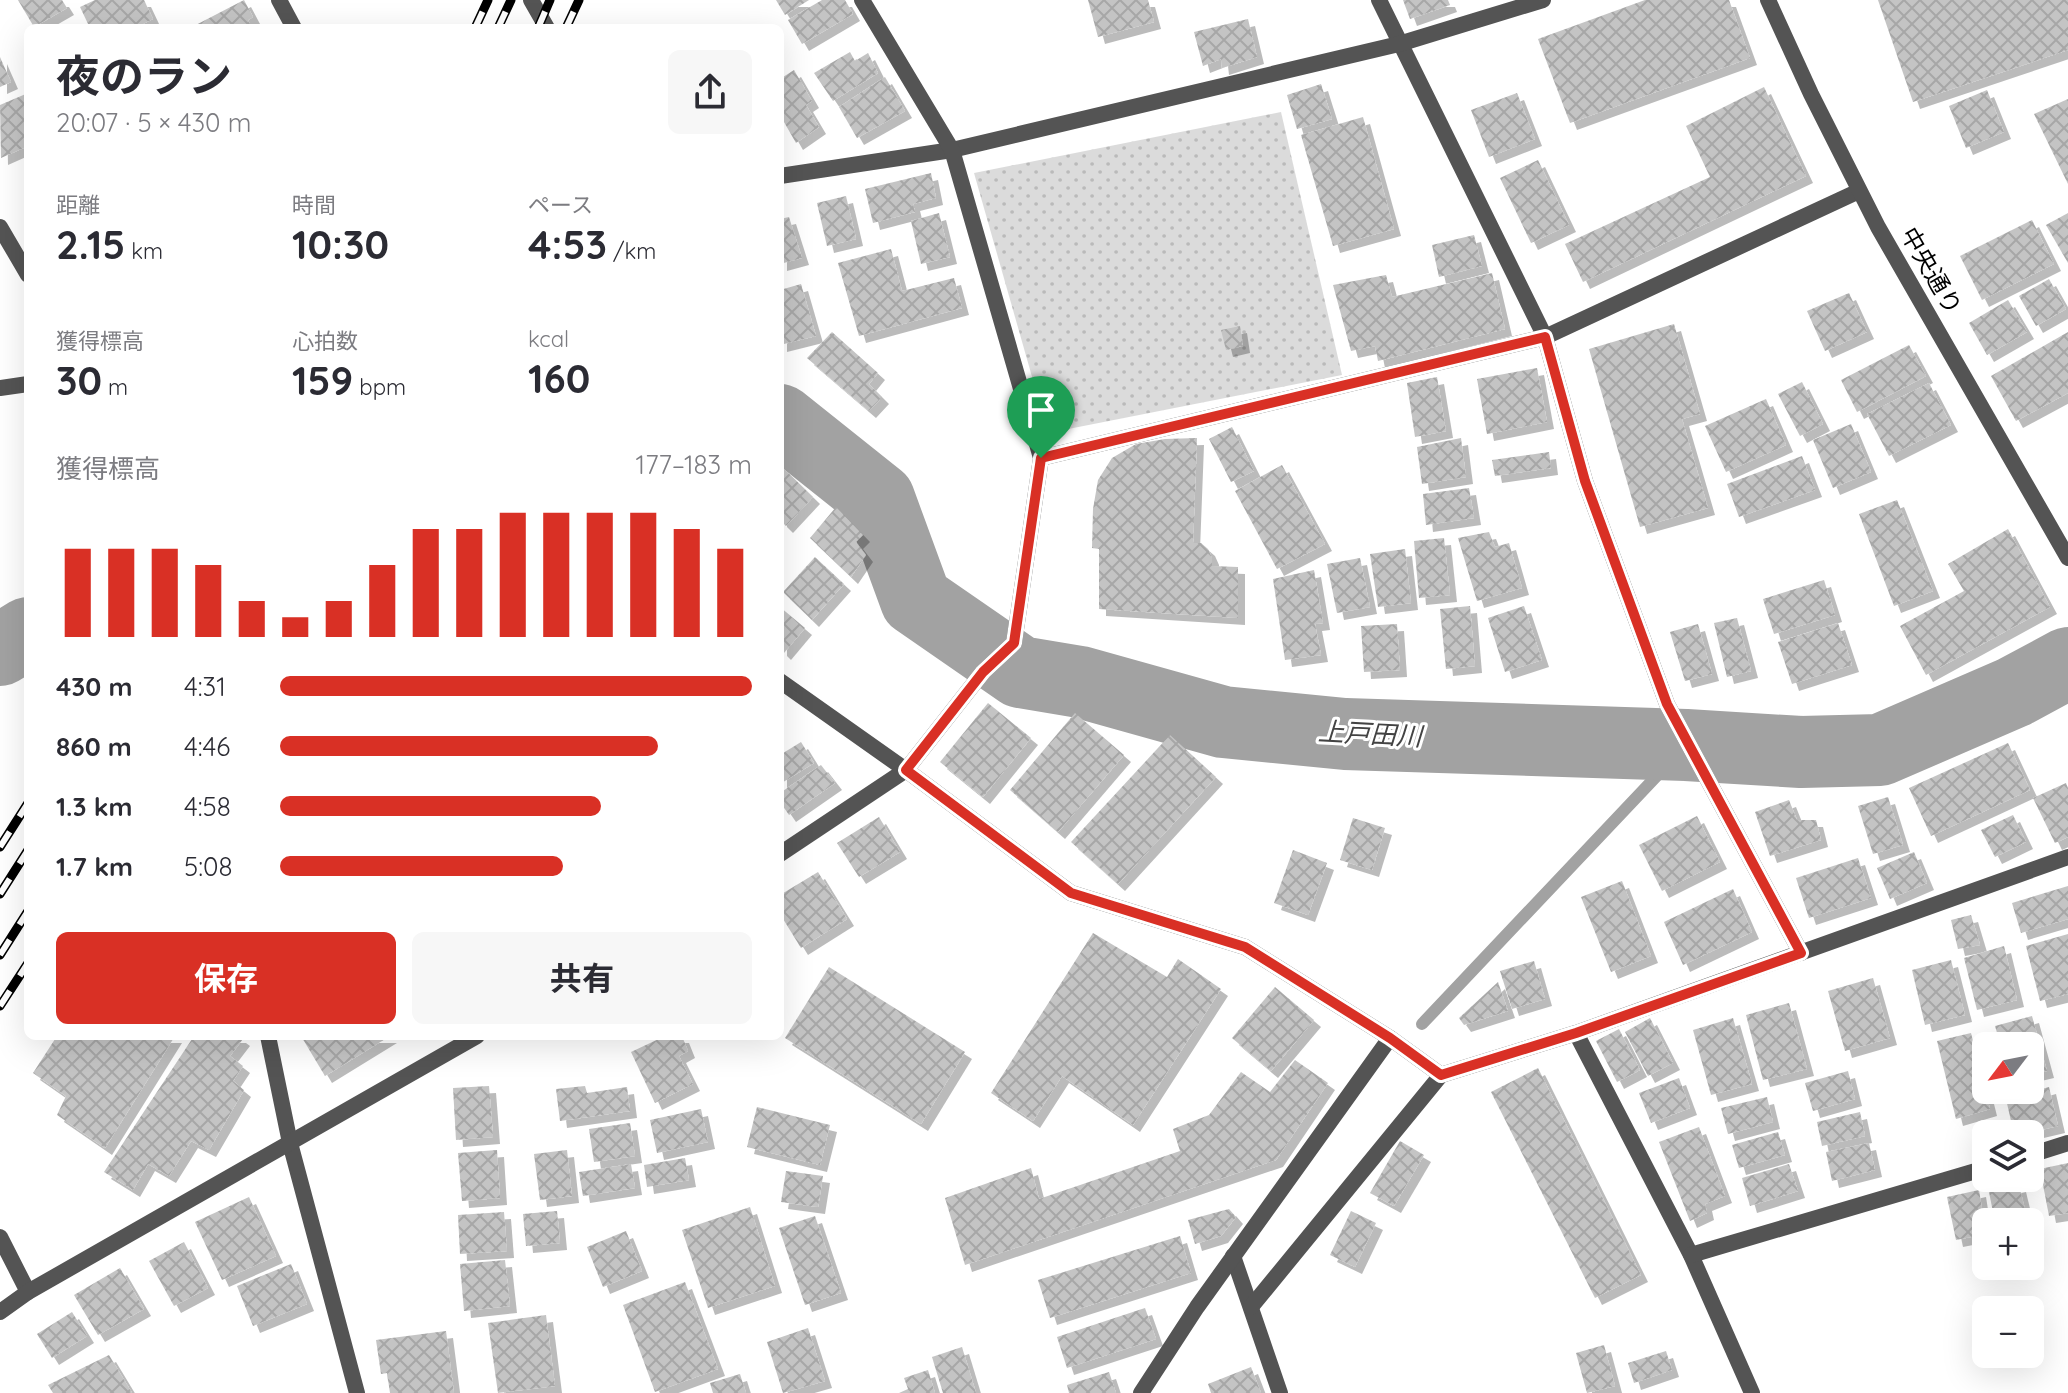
<!DOCTYPE html>
<html lang="ja">
<meta charset="utf-8">
<style>
:root{--surface:#fff;--page:#f7f7f7;--text:#2b2b33;--muted:#7c7c81;--accent:#d93025}
body{margin:0;font-family:Quicksand,"Noto Sans JP",sans-serif;background:var(--page);color:var(--text);height:100vh;display:flex;flex-direction:column;font-size:30px;white-space:nowrap}
*{box-sizing:border-box;margin:0}
p{font-size:26px;color:var(--muted)}
.icon{flex:none;width:44px;height:44px;fill:none;stroke:currentColor;stroke-width:2;stroke-linecap:round;stroke-linejoin:round}
.map{position:relative;flex:1;overflow:hidden}
.details{position:absolute;left:24px;top:24px;width:760px;height:1016px;display:flex;flex-direction:column;background:var(--surface);border-radius:12px;box-shadow:0 8px 32px #0002}
.details>*{flex:none}
.needle{width:52px;rotate:238deg}
.controls{position:absolute;left:1972px;top:1032px;display:grid;gap:16px}
.controls a{display:grid;place-items:center;width:72px;height:72px;border-radius:12px;background:var(--surface);box-shadow:0 8px 32px #0002;font-size:40px}
.pin{position:absolute;display:grid;place-items:center;width:68px;height:68px;color:#fff;margin:-82px -34px;border-radius:50% 50% 50% 0;rotate:-45deg;box-shadow:0 0 8px #0007}
.pin .icon{rotate:45deg}
.round{display:grid;place-items:center;flex:none;width:84px;height:84px;border-radius:12px;background:var(--page)}
.head{display:flex;align-items:center;justify-content:space-between;height:136px;padding:0 32px}
h1{font-size:44px;font-weight:700;line-height:60px}
.figures{display:grid;grid-template-columns:repeat(3,1fr);gap:12px;height:136px;padding:8px 32px}
.figures div{display:grid;align-content:center}
.figures b{font-size:40px;font-weight:700}
.figures small{font-size:22px;font-weight:400}
.figures p{font-size:22px}
.chart{height:224px;padding:16px 32px}
.chart p{display:flex;justify-content:space-between}
.chart svg{width:100%;height:144px;margin-top:8px;stroke:var(--accent);stroke-width:6}
.action{display:flex;gap:16px;margin-top:auto;padding:16px 32px}
.action a{flex:1;height:92px;border-radius:12px;background:var(--accent);color:#fff;font-size:32px;font-weight:700;line-height:92px;text-align:center}
.action a+a{background:var(--page);color:var(--text)}
ul{padding:0 32px;list-style:none;font-size:26px}
li{display:grid;grid-template-columns:128px 96px 1fr;align-items:center;height:60px}
li i{height:20px;border-radius:10px;background:var(--accent)}
.map>svg:first-child{display:block}
.park{fill:url(#park-dots)}
.lines{fill:none;stroke-linecap:round;stroke-linejoin:round}
.stream{stroke:#a2a2a2;stroke-width:12}
.river{stroke:#a2a2a2;stroke-width:72}
.building{fill:url(#building-cross-hatch);filter:url(#shadow)}
.minor{stroke:#545454;stroke-width:16}
.tertiary{stroke:#545454;stroke-width:16}
.rail-casing{stroke:#000;stroke-width:9}
.rail{stroke:#fff;stroke-width:6;stroke-dasharray:18;stroke-linecap:butt}
.route-casing{stroke:#fff;stroke-width:16}
.route{stroke:#d93025;stroke-width:10}
.labels{text-anchor:middle;stroke-width:6;stroke-linejoin:round;paint-order:stroke}
.street-label{font-size:24px;fill:#000;stroke:#fff}
.water-label{font-size:26px;font-style:italic;fill:#434343;stroke:#fff}
</style>
<div class="map">
<svg width="2068" height="1393" viewBox="0 0 2068 1393">
<defs>
<pattern id="park-dots" width="8" height="8" patternUnits="userSpaceOnUse" patternTransform="scale(2)"><rect width="8" height="8" fill="#dbdbdb"/><path d="M2 2h.1M6 6h.1" fill="none" stroke="#bababa" stroke-width="1.8" stroke-linecap="round"/></pattern>
<pattern id="building-cross-hatch" width="8" height="8" patternUnits="userSpaceOnUse" patternTransform="scale(2)"><rect width="8" height="8" fill="#c4c4c4"/><path d="M0 0l8 8M0 8l8-8" fill="none" stroke="#a7a7a7"/></pattern>
<filter id="shadow"><feDropShadow dx="7" dy="7" stdDeviation="0" flood-color="#0004"/></filter>
</defs>
<rect width="100%" height="100%" fill="#fff"/>
<polygon class="park" points="1281,112 1342,375 1048,433 974,173"/>
<g class="lines">
<polyline class="stream" points="1422,1024 1686,745"/>
<g class="river">
<polyline points="780,420 879,499 916,600 1020,672 1080,682 1223,722 1345,734 1686,745 1801,752 1880,750 2014,692 2068,663"/>
<polyline points="0,650 28,633"/>
</g>
</g>
<g class="building">
<polygon points="18,0 62,0 67,8 34,27"/>
<polygon points="95,0 144,0 153,19 135,28 90,28 80,7"/>
<polygon points="244,0 253,17 248,20 252,28 190,28"/>
<polygon points="776,0 809,0 785,15"/>
<polygon points="822,0 845,0 853,14 802,44 788,20"/>
<polygon points="1088,0 1148,0 1154,22 1098,37"/>
<polygon points="1403,0 1448,0 1450,5 1410,19"/>
<polygon points="1645,0 1729,0 1750,58 1570,123 1538,39"/>
<polygon points="1878,0 2068,0 2068,50 1913,102"/>
<polygon points="1248,19 1257,57 1222,68 1221,59 1203,66 1194,32"/>
<polygon points="850,52 855,61 868,53 878,73 833,101 814,73"/>
<polygon points="0,57 11,82 0,87"/>
<polygon points="794,70 812,101 806,105 819,127 796,143 780,115 780,79"/>
<polygon points="885,77 905,111 857,138 839,107"/>
<polygon points="1321,84 1332,119 1297,129 1287,95"/>
<polygon points="1764,87 1806,176 1583,282 1565,244 1710,177 1686,126"/>
<polygon points="1987,90 2004,132 1966,148 1949,106"/>
<polygon points="28,93 28,146 1,158 0,105"/>
<polygon points="1517,93 1535,139 1489,157 1471,110"/>
<polygon points="2068,99 2068,184 2034,114"/>
<polygon points="1363,117 1394,229 1333,246 1301,135"/>
<polygon points="1538,160 1569,225 1531,243 1500,178"/>
<polygon points="931,173 936,198 913,204 915,212 873,223 865,189"/>
<polygon points="846,196 856,239 827,246 817,203"/>
<polygon points="939,213 950,257 921,264 911,221"/>
<polygon points="2068,213 2068,263 2046,225"/>
<polygon points="789,217 802,258 780,264 780,219"/>
<polygon points="2032,220 2054,264 1982,300 1960,256"/>
<polygon points="1474,235 1482,266 1439,277 1432,245"/>
<polygon points="891,249 902,291 954,278 962,308 859,336 838,263"/>
<polygon points="1492,273 1505,329 1378,361 1375,346 1351,351 1333,285 1386,275 1392,297"/>
<polygon points="2049,279 2066,309 2036,326 2019,296"/>
<polygon points="801,284 816,336 780,345 780,290"/>
<polygon points="1849,293 1867,332 1825,351 1807,311"/>
<polygon points="2008,300 2027,332 1987,355 1969,323"/>
<polygon points="1674,324 1700,414 1682,419 1708,508 1640,527 1589,349"/>
<polygon points="1240,326 1243,346 1226,350 1221,330"/>
<polygon points="832,332 878,373 869,384 882,397 869,411 807,358"/>
<polygon points="2068,332 2068,393 2016,421 1991,376"/>
<polygon points="1909,345 1926,376 1857,412 1841,380"/>
<polygon points="1537,368 1547,422 1487,434 1477,379"/>
<polygon points="1437,377 1446,431 1415,437 1407,383"/>
<polygon points="1802,382 1823,424 1800,436 1778,394"/>
<polygon points="1929,383 1951,425 1889,456 1867,414"/>
<polygon points="1766,399 1786,445 1726,472 1705,426"/>
<polygon points="1851,424 1871,472 1833,488 1813,440"/>
<polygon points="1232,427 1254,471 1231,482 1209,439"/>
<polygon points="1197,438 1193,543 1201,543 1208,549 1212,558 1212,566 1238,567 1238,618 1099,609 1099,549 1092,548 1093,509 1098,480 1112,458 1136,444 1165,439"/>
<polygon points="1461,438 1466,477 1422,484 1417,447"/>
<polygon points="1549,452 1551,468 1495,476 1492,460"/>
<polygon points="1802,456 1815,490 1739,517 1727,484"/>
<polygon points="780,465 813,497 786,526 780,520"/>
<polygon points="1282,465 1325,544 1277,569 1235,491"/>
<polygon points="1469,488 1474,518 1426,525 1423,494"/>
<polygon points="1897,500 1933,591 1894,606 1859,514"/>
<polygon points="836,507 863,535 856,542 866,555 851,577 810,538"/>
<polygon points="2008,529 2050,607 1926,675 1900,626 1964,591 1948,564"/>
<polygon points="1489,532 1495,547 1509,543 1522,588 1477,601 1458,538"/>
<polygon points="1444,538 1450,595 1419,598 1414,541"/>
<polygon points="1405,549 1411,603 1378,607 1370,554"/>
<polygon points="815,557 844,584 812,620 783,592"/>
<polygon points="1360,558 1370,607 1337,613 1327,564"/>
<polygon points="1314,570 1323,623 1315,624 1321,655 1285,660 1273,579"/>
<polygon points="1824,580 1835,615 1774,634 1763,599"/>
<polygon points="1470,606 1475,666 1446,669 1440,609"/>
<polygon points="1524,606 1542,660 1505,672 1488,618"/>
<polygon points="780,607 805,628 784,653 780,649"/>
<polygon points="1737,618 1751,671 1727,677 1714,623"/>
<polygon points="1838,623 1852,665 1792,684 1778,642"/>
<polygon points="1397,624 1400,670 1364,672 1361,626"/>
<polygon points="1698,624 1712,674 1685,681 1670,632"/>
<polygon points="988,703 1031,738 983,797 940,762"/>
<polygon points="1075,713 1124,755 1058,832 1010,790"/>
<polygon points="1170,735 1216,777 1118,884 1071,842"/>
<polygon points="801,742 814,763 780,784 780,755"/>
<polygon points="2008,743 2030,790 1931,836 1909,788"/>
<polygon points="821,765 835,783 789,815 780,802 780,793"/>
<polygon points="2066,783 2068,788 2068,837 2055,843 2033,798"/>
<polygon points="1888,797 1903,845 1873,854 1858,806"/>
<polygon points="1789,800 1797,820 1816,820 1821,840 1770,856 1755,812"/>
<polygon points="2013,815 2026,842 1995,857 1981,830"/>
<polygon points="1697,816 1720,862 1662,891 1639,845"/>
<polygon points="879,817 900,852 859,877 837,843"/>
<polygon points="1353,818 1385,828 1372,870 1340,860"/>
<polygon points="1293,850 1327,863 1308,915 1274,903"/>
<polygon points="1914,852 1927,883 1890,899 1877,868"/>
<polygon points="1858,858 1871,898 1809,918 1796,878"/>
<polygon points="818,872 847,919 801,948 780,914 780,895"/>
<polygon points="1622,881 1651,956 1611,972 1581,897"/>
<polygon points="2068,886 2068,919 2021,933 2012,903"/>
<polygon points="1733,889 1752,932 1683,965 1664,922"/>
<polygon points="1971,915 1980,945 1958,949 1951,920"/>
<polygon points="1093,933 1167,977 1178,959 1221,989 1133,1125 1062,1076 1033,1121 991,1093"/>
<polygon points="2068,934 2068,994 2040,1001 2026,946"/>
<polygon points="2004,946 2017,1000 1977,1010 1964,958"/>
<polygon points="1951,960 1965,1015 1925,1025 1912,970"/>
<polygon points="1534,961 1545,999 1512,1009 1500,971"/>
<polygon points="829,967 965,1052 921,1124 785,1038"/>
<polygon points="1873,978 1890,1038 1845,1051 1828,991"/>
<polygon points="1498,982 1508,1011 1464,1025 1459,1018"/>
<polygon points="1275,987 1314,1020 1271,1071 1232,1038"/>
<polygon points="1789,1003 1807,1069 1763,1080 1746,1015"/>
<polygon points="2032,1016 2047,1071 2030,1075 2030,1046 2001,1046 1995,1026"/>
<polygon points="1650,1018 1673,1063 1648,1076 1625,1032"/>
<polygon points="1733,1018 1752,1084 1711,1095 1693,1030"/>
<polygon points="1619,1029 1640,1070 1617,1082 1596,1041"/>
<polygon points="1971,1033 1990,1109 1956,1119 1937,1041"/>
<polygon points="57,1036 175,1036 105,1148 57,1115 66,1096 33,1073"/>
<polygon points="194,1036 239,1036 243,1039 230,1056 243,1066 233,1081 244,1090 209,1150 191,1141 169,1176 148,1164 133,1190 104,1172"/>
<polygon points="301,1036 390,1036 325,1076"/>
<polygon points="665,1036 682,1036 688,1051 679,1056 693,1084 655,1103 631,1052"/>
<polygon points="1295,1060 1328,1083 1276,1160 965,1265 945,1198 1031,1168 1039,1199 1180,1151 1173,1129 1209,1115 1241,1072 1270,1092"/>
<polygon points="1538,1068 1641,1275 1595,1298 1491,1092"/>
<polygon points="1848,1071 1855,1099 1813,1111 1805,1083"/>
<polygon points="1679,1078 1690,1108 1651,1123 1639,1093"/>
<polygon points="489,1086 493,1137 456,1140 453,1088"/>
<polygon points="585,1086 587,1093 627,1087 630,1111 560,1121 556,1089"/>
<polygon points="2049,1087 2058,1126 2024,1134 2014,1134 2006,1099"/>
<polygon points="1767,1097 1773,1122 1728,1134 1721,1108"/>
<polygon points="757,1107 830,1125 820,1165 747,1147"/>
<polygon points="701,1109 708,1142 657,1153 650,1120"/>
<polygon points="1860,1112 1865,1136 1822,1146 1817,1122"/>
<polygon points="630,1123 635,1156 594,1162 589,1129"/>
<polygon points="1699,1127 1725,1196 1705,1204 1707,1213 1690,1221 1659,1142"/>
<polygon points="1778,1132 1785,1155 1739,1168 1732,1145"/>
<polygon points="1400,1141 1424,1155 1394,1206 1370,1193"/>
<polygon points="1869,1143 1875,1170 1832,1181 1826,1152"/>
<polygon points="497,1150 500,1198 462,1201 458,1153"/>
<polygon points="567,1150 572,1196 540,1200 534,1154"/>
<polygon points="685,1158 689,1180 647,1187 644,1165"/>
<polygon points="2068,1163 2068,1213 2049,1216 2040,1169"/>
<polygon points="631,1164 635,1188 583,1196 579,1172"/>
<polygon points="1789,1164 1798,1191 1750,1206 1742,1178"/>
<polygon points="786,1171 823,1176 818,1207 781,1202"/>
<polygon points="2019,1185 2028,1222 1995,1222 1989,1192"/>
<polygon points="1979,1190 1986,1234 1956,1240 1947,1197"/>
<polygon points="249,1197 276,1256 222,1280 195,1222"/>
<polygon points="750,1207 775,1286 708,1308 682,1230"/>
<polygon points="1229,1209 1236,1217 1221,1236 1195,1244 1188,1220"/>
<polygon points="557,1211 560,1243 526,1246 523,1214"/>
<polygon points="1351,1211 1376,1223 1355,1267 1330,1255"/>
<polygon points="504,1212 507,1251 460,1254 458,1215"/>
<polygon points="815,1216 841,1293 805,1305 779,1228"/>
<polygon points="626,1231 642,1271 603,1287 587,1247"/>
<polygon points="1180,1236 1191,1273 1050,1318 1038,1280"/>
<polygon points="184,1242 208,1288 174,1306 149,1261"/>
<polygon points="505,1260 510,1306 464,1311 460,1264"/>
<polygon points="291,1264 307,1304 253,1326 237,1286"/>
<polygon points="120,1268 144,1309 98,1335 74,1295"/>
<polygon points="685,1282 718,1369 655,1392 623,1305"/>
<polygon points="1145,1308 1156,1339 1067,1368 1057,1337"/>
<polygon points="72,1312 87,1336 52,1358 37,1334"/>
<polygon points="546,1315 555,1386 498,1393 488,1323"/>
<polygon points="808,1328 825,1381 783,1393 767,1342"/>
<polygon points="446,1331 454,1393 390,1393 387,1373 381,1374 376,1340"/>
<polygon points="1604,1345 1615,1386 1587,1393 1576,1353"/>
<polygon points="962,1347 976,1393 943,1393 932,1357"/>
<polygon points="1666,1351 1672,1370 1634,1383 1628,1363"/>
<polygon points="109,1355 132,1393 53,1393 48,1385"/>
<polygon points="1251,1367 1261,1393 1211,1393 1208,1384"/>
<polygon points="928,1370 935,1393 899,1393 908,1389 904,1378"/>
<polygon points="1109,1372 1116,1393 1069,1393 1067,1385"/>
<polygon points="740,1374 746,1393 713,1393 710,1383"/>
</g>
<g class="lines">
<g class="minor">
<polyline points="279,0 294,28"/>
<polyline points="531,0 547,28"/>
<polyline points="1379,0 1545,337 1585,481 1667,704 1801,953"/>
<polyline points="780,176 952,150 1399,44 1543,0"/>
<polyline points="0,227 28,275"/>
<polyline points="0,388 28,384"/>
<polyline points="1041,458 1545,337 1859,191"/>
<polyline points="780,681 906,770 1071,893 1245,947 1390,1038 1441,1075 1576,1033 2068,857"/>
<polyline points="780,854 906,770 983,672 1014,643 1041,458 952,150 862,0"/>
<polyline points="1576,1033 1691,1255 1752,1393"/>
<polyline points="268,1036 290,1143 357,1393"/>
<polyline points="2030,1155 2068,1143"/>
<polyline points="0,1237 28,1292"/>
<polyline points="1691,1255 1986,1168"/>
<polyline points="1233,1256 1280,1393"/>
<polyline points="1251,1307 1441,1075"/>
<polyline points="0,1312 28,1292 477,1036"/>
<polyline points="1141,1393 1197,1307 1390,1038"/>
</g>
<polyline class="tertiary" points="1768,0 1811,94 1878,227 2068,558"/>
<g class="rail-casing">
<g id="rail">
<polyline points="475,28 488,0"/>
<polyline points="498,28 511,0"/>
<polyline points="538,28 550,0"/>
<polyline points="566,28 579,0"/>
<polyline points="0,847 28,803"/>
<polyline points="0,894 28,850"/>
<polyline points="0,955 28,911"/>
<polyline points="0,1006 28,963"/>
</g>
</g>
<use href="#rail" class="rail"/>
</g>
<g class="lines">
<g class="route-casing">
<polygon id="route" points="1545,337 1585,481 1667,704 1801,953 1576,1033 1441,1075 1390,1038 1245,947 1071,893 906,770 983,672 1014,643 1041,458"/>
</g>
<use href="#route" class="route"/>
</g>
<g class="labels">
<g class="street-label">
<text transform="translate(1931 271) rotate(60)" y="8">中央通り</text>
</g>
<g class="water-label">
<text transform="translate(1370 734) rotate(3)" y="9">上戸田川</text>
</g>
</g>
</svg>
<div class="controls">
<a><svg class="needle" viewBox="-14 -14 28 28"><path d="M0-13l5 13h-10z" fill="#e53935"/><path d="M0 13l5-13h-10z" fill="#7c7c81"/></svg></a>
<a><svg class="icon" aria-label="layers" viewBox="0 0 24 24"><path d="M12 4l9 5-9 5-9-5zM3 14l9 5 9-5"/></svg></a>
<a>+</a>
<a>−</a>
</div>
<div class="pin" style="left:1041px;top:458px;background:#1e9e55"><svg class="icon" aria-label="arrive" viewBox="0 0 24 24"><path d="M6 21V4h12l-3 4 3 4H6"/></svg></div>
<section class="details">
<div class="head"><div><h1>夜のラン</h1><p>20:07 · 5 × 430 m</p></div><a class="round"><svg class="icon" aria-label="share" viewBox="0 0 24 24"><path d="M12 15V3M7 8l5-5 5 5M5 13v7h14v-7"/></svg></a></div>
<div class="figures">
<div><p>距離</p><b>2.15<small> km</small></b></div>
<div><p>時間</p><b>10:30</b></div>
<div><p>ペース</p><b>4:53<small> /km</small></b></div>
</div>
<div class="figures">
<div><p>獲得標高</p><b>30<small> m</small></b></div>
<div><p>心拍数</p><b>159<small> bpm</small></b></div>
<div><p>kcal</p><b>160</b></div>
</div>
<div class="chart"><p><span>獲得標高</span>177–183 m</p>
<svg viewBox="0 0 160 44" preserveAspectRatio="none"><path d="M5 44V17M15 44V17M25 44V17M35 44V22M45 44V33M55 44V38M65 44V33M75 44V22M85 44V11M95 44V11M105 44V6M115 44V6M125 44V6M135 44V6M145 44V11M155 44V17"/></svg>
</div>
<ul>
<li><b>430 m</b>4:31<i style="width:100%"></i></li>
<li><b>860 m</b>4:46<i style="width:80%"></i></li>
<li><b>1.3 km</b>4:58<i style="width:68%"></i></li>
<li><b>1.7 km</b>5:08<i style="width:60%"></i></li>
</ul>
<div class="action"><a>保存</a><a>共有</a></div>
</section>
</div>
